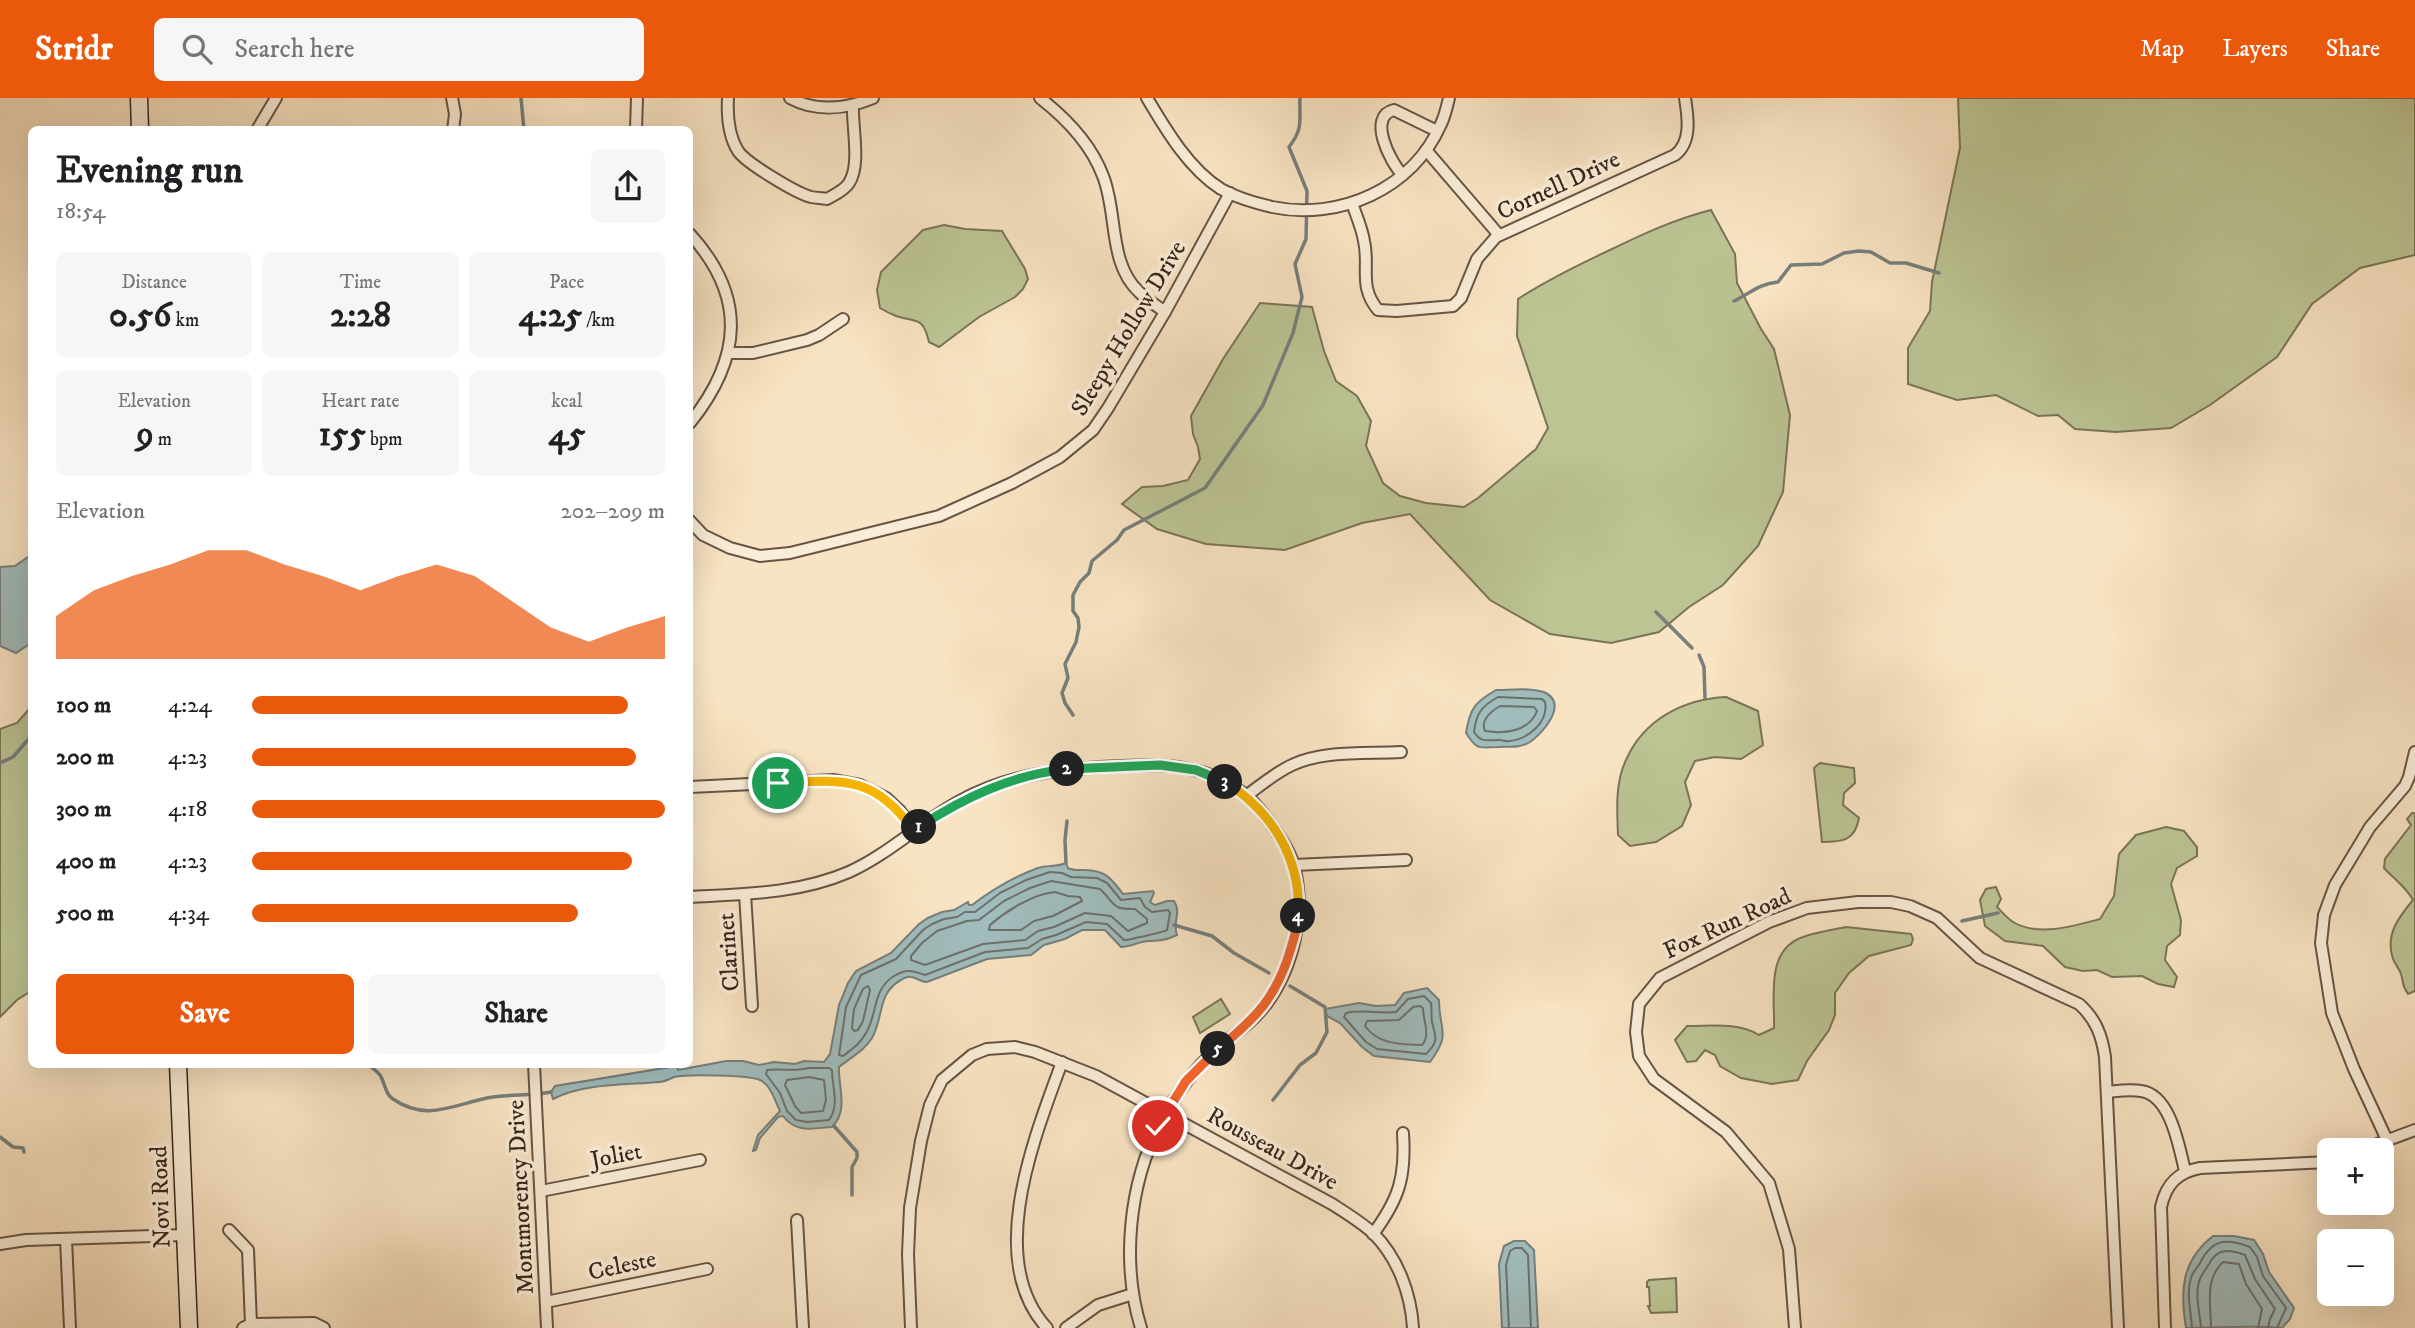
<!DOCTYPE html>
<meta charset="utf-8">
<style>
:root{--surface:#fff;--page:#f6f6f6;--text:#202124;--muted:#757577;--accent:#ea580c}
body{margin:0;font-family:"IM FELL DW Pica",serif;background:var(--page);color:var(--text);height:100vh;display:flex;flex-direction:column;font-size:26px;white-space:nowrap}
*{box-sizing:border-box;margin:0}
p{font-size:23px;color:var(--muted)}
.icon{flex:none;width:38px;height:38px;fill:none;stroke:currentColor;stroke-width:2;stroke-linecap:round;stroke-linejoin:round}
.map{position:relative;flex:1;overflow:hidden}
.side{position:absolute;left:28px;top:28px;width:665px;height:942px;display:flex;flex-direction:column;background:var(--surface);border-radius:10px;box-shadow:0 7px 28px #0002}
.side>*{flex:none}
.controls{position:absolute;left:2317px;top:1040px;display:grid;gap:14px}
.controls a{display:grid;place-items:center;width:77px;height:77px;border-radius:10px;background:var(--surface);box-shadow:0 7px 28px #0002;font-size:35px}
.pin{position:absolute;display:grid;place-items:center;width:60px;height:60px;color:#fff;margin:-30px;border:4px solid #fff;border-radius:50%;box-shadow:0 2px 7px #0007}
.km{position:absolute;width:35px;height:35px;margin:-18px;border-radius:50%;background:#222;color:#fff;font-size:19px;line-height:35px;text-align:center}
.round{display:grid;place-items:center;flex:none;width:74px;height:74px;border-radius:10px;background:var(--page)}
.headline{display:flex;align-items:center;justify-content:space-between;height:119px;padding:0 28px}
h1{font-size:38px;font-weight:700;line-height:52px}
.stats{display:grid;grid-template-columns:repeat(3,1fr);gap:10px;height:119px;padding:7px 28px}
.stats div{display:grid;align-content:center;border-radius:10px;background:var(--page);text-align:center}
.stats b{font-size:35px;font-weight:700}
.stats small{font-size:19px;font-weight:400}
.stats p{font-size:19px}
.chart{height:196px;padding:14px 28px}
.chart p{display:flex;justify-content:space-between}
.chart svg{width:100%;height:126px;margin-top:7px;fill:var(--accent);opacity:.7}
.primary-button{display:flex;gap:14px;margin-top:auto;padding:14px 28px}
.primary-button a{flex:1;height:80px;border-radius:10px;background:var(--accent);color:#fff;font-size:28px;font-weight:700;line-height:80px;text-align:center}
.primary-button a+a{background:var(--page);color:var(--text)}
ul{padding:0 28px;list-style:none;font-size:23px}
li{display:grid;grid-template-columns:112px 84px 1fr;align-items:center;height:52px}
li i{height:18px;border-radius:9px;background:var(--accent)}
header{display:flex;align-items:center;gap:42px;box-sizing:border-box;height:98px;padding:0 35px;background:var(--accent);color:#fff}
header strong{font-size:33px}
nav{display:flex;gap:38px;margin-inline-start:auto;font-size:24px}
.search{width:490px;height:63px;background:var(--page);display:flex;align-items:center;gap:18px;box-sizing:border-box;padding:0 24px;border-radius:10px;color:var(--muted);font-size:26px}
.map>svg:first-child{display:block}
.green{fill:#bcc494;stroke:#7a7458;stroke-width:2}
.water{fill:#a0bcbc;stroke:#767f7c;stroke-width:2}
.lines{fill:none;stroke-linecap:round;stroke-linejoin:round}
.shore{stroke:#6c706c;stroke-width:2}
.stream{stroke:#767f7c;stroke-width:3.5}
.street-casing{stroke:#675446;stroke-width:14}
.secondary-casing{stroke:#37241c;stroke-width:19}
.street{stroke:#faedd7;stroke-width:10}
.secondary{stroke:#faedd7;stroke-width:16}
.split-1-casing{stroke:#fff;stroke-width:14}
.split-2-casing{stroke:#fff;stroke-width:14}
.split-3-casing{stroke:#fff;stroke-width:14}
.split-4-casing{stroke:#fff;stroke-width:14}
.split-5-casing{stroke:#fff;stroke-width:14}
.split-6-casing{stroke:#fff;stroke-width:14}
.split-1{stroke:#f5b400;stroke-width:9}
.split-2{stroke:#22a559;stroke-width:9}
.split-3{stroke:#22a559;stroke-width:9}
.split-4{stroke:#f5b400;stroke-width:9}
.split-5{stroke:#f0652b;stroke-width:9}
.split-6{stroke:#f0652b;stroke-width:9}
.labels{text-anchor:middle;stroke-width:7;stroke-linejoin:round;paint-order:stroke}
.street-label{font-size:24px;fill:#37241c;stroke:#faedd7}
</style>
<header>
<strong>Stridr</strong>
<div class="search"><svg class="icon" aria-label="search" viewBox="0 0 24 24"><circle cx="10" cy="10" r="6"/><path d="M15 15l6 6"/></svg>Search here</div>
<nav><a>Map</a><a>Layers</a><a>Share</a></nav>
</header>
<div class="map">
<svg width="2415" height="1230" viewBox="0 0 2415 1230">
<rect width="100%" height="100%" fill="#f8e3c2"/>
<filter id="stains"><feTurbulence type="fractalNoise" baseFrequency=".00286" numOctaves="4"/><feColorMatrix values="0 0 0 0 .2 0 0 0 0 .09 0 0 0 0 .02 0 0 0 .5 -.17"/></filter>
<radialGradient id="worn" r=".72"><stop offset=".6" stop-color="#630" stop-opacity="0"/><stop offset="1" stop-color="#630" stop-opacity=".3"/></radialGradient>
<g class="green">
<polygon points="1958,0 2415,0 2415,157 2360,170 2312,206 2277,259 2210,307 2171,330 2116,334 2075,331 2058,317 2038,318 1996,297 1957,302 1908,286 1908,250 1930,213 1932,184 1960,50"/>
<path d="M1711,112L1735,156L1737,185L1761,231L1774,251L1790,317L1783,394L1758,448L1723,487L1689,509L1659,534L1611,545L1550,536L1490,502L1410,416L1362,425L1285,452L1206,446L1157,431L1122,406L1142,389L1163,388L1188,382L1200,361L1198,349L1193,336L1191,318L1223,261L1260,205L1312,209L1324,253L1336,283L1357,298L1371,323L1366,348L1383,385L1400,398L1426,405L1464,409L1478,400L1536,351L1548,330L1517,238L1518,201C1547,182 1578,167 1610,152C1643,136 1675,121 1711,112Z"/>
<path d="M944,127L965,131L1002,133L1025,171L1028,181L1023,191L1015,199L979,219L939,249L929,244C923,218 917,225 896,218C891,216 885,213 880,210L877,192L881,174L923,132Z"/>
<path d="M1726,599L1758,613L1763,647L1741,661L1715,659L1695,663L1685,684L1691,707L1682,728L1656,744L1630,748L1618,737C1617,712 1615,685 1626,662C1644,621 1684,601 1726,599Z"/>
<polygon points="31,609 31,893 17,902 0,919 0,631 17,625"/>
<path d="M1820,665L1854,670L1855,685L1844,695L1843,707L1859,720C1855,743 1842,744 1822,744L1814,670Z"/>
<path d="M2412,715H2415V893L2408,896C2401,886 2404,885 2401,876C2399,870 2395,866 2393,861C2385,837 2398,820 2413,802C2406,789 2394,781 2384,770L2385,761L2411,727L2407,721Z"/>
<path d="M2166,729L2184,733L2197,749V758L2177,770L2171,786L2181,822L2180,837L2167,848L2165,862L2177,879L2174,889L2158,886L2142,878L2112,879L2097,872L2083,873L2065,869L2043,848L2005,843L1985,828L1980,802L1986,791L1996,789L2001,801L1997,809C2002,814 2007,820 2013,824C2038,839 2074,828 2100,821L2114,798L2119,756L2136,737Z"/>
<path d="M1846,829L1911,836L1913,841L1911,847L1869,858L1849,875L1835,895V917L1829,932L1807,963L1798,982L1772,986L1741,980L1720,968L1715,957L1705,952L1696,963L1687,964L1675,942L1687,928C1711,928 1739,924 1759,937L1774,930C1775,899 1765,852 1803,839C1817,834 1832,832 1846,829Z"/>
<polygon points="1221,901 1230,916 1200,935 1193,919"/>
<polygon points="1676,1180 1677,1214 1651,1215 1648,1208 1650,1208 1649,1189 1647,1189 1647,1184 1649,1182"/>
</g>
<g class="water">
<polygon points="31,457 31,545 16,555 0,548 0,469 15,468"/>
<path d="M1496,592C1510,592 1534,589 1546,595C1568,607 1542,636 1530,644C1518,651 1510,648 1498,649C1480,649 1478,654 1466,635C1470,610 1475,604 1496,592Z"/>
<path d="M1066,765L1068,770C1074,773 1078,772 1085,772C1105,772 1112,781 1123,796L1153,793L1154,795L1150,804L1155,807L1167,803H1174C1182,814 1172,824 1177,837C1163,843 1163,842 1149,843C1139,843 1132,849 1121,849L1105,832H1082L1065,841L1044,847L1031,857L987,861L927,884C921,884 917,880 911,879C907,878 904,880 901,882C877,895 884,919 872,940C864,953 851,959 839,969C838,989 849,1012 832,1029C813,1030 797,1036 783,1018L778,1019L760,1040L756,1052L753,1053L758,1037L780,1013C775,1003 771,987 760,982C749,977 686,976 674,979C669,981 665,984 659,984C627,987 583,985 553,1001L551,994L555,988L677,968L678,972L726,963H743L759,967L774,964L795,966L804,963L824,964L830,956L839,907L848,885L856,873L891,855L919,826L928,820L942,814L954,812L968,804L969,807H972C992,792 1013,779 1038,770C1047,767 1057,769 1066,765Z"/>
<path d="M1427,890L1439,902C1439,934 1452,934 1430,964L1374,958L1362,949L1340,925L1327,918L1325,911L1359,905L1376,908L1395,907L1404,895Z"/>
<path d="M2213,1138H2234L2254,1142L2263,1156L2269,1174L2294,1210L2290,1221L2282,1230C2250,1227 2218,1230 2186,1230C2180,1193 2181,1163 2213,1138Z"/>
<polygon points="1514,1143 1525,1143 1534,1152 1538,1230 1502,1230 1499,1166 1504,1148"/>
</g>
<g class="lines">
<g class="shore">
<path d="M1498,599L1542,601L1545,604C1549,624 1528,641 1510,643C1505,644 1504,642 1499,642C1487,642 1481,645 1474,634C1476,615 1482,608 1498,599Z"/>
<path d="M1500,608L1534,609L1537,613C1529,634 1504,636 1485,633C1480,622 1490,614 1500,608Z"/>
<path d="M1050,774L1062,775L1071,779L1097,780L1107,785L1121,802L1140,800L1145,809L1152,814L1168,812L1170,815L1167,832C1164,834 1129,842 1124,842L1107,826L1086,824L1056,837L1042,841L1028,850L985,854L925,877C913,873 907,870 894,878C872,892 878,915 866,935C860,946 852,951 843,958L839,957L846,909L861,877L896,861L923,832L932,826L944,821L957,819L965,814H975L1000,795L1026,782Z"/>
<path d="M1051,783L1100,791C1115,805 1111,812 1135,811L1147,821V825L1128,833L1111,818L1085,815L1054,829L1038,833L1025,842L983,846L925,867L911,862V858L922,845L937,833L967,823L979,822L1004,803L1030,790Z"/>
<path d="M1055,794L1068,798L1080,799L1082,803L1053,818L1034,823L1021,832H989L990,827C1006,813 1033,796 1055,794Z"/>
<polygon points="868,888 870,892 863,923 858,932 854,933 852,930 854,911 863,891"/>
<path d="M1424,898L1431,905C1432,911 1431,918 1432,924C1436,940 1439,943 1426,956L1377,951L1366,944L1344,919L1346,915C1363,911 1379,916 1396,914L1408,901Z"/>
<path d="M1420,908L1423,910C1423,923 1431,937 1422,947C1400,946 1379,947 1365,928L1367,923L1399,922L1413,909Z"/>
<path d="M809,970H829L832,972C832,989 840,1007 829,1022L807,1024L796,1022L787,1013L780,995L766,976L767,972C781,970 795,974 809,970Z"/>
<polygon points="809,979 824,982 826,1002 823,1013 801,1015 795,1008 785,987 787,982"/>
<polyline points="1509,1230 1506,1167 1510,1153 1515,1150 1522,1150 1528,1157 1531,1230"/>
<path d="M2192,1230C2191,1214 2186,1195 2191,1180C2192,1175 2197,1170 2200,1165C2212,1141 2225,1140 2250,1149L2257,1159L2263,1178L2286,1210L2277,1230"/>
<path d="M2201,1230C2200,1215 2194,1195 2200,1181C2202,1176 2206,1171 2209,1166C2217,1150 2229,1151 2245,1157L2255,1181L2275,1211L2270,1221L2268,1230"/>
<path d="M2211,1230C2211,1206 2204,1182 2223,1164L2239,1166L2246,1186L2262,1211L2258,1230"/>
</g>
<g class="stream">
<polyline points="521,0 524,32"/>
<path d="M1734,203C1751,195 1758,186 1778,184L1791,167L1822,166L1844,155L1859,153L1871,154L1890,165H1906L1939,175"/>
<polyline points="1656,514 1692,550"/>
<polyline points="1699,557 1704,569 1705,600"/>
<path d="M1073,617L1065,605L1062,595L1068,580L1065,566L1076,544L1079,529L1078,520L1073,513V497L1080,484L1089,475L1092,463L1117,442L1124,432L1205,390L1263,307L1293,235L1302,199L1295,166L1306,141L1307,93L1289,49C1304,30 1299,22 1300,0"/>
<polyline points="0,665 13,659 32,637"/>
<polyline points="1066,765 1065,742 1067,723"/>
<polyline points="1962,823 1998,815"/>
<polyline points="1174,827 1212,838 1234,855 1269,875"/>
<path d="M368,966C372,970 377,973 380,977C385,985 385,996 393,1001C426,1024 453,1007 487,1000C508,996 530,998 551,994"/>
<polyline points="1273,1002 1300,967 1316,955 1327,934 1325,909 1290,888"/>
<polyline points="834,1028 857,1054 857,1060 852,1069 852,1097"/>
<polyline points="0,1039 13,1049 23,1050 24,1054"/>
</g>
<g class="street-casing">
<g id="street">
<polyline points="452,0 455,16 453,32"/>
<path d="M728,0C727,18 728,37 738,53C746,65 796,95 811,99C816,100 822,100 827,101C834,97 845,92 849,85C861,67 852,29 853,8"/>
<path d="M790,0C816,14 846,11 873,0"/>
<path d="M1040,0C1067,21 1091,46 1103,78C1118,116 1108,165 1139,194C1147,202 1157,208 1165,214"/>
<path d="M1147,0C1166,32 1189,71 1221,91C1237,100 1255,105 1272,109C1339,123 1413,91 1441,26C1445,18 1447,8 1449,0"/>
<polyline points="257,32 276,0"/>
<polyline points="636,32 637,0"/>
<polyline points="1426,52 1499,137"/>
<path d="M1402,76C1390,64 1367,18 1394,12L1437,33"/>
<path d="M1352,105C1356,117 1362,130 1364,143C1370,169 1358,188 1378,212L1397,213L1453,208L1461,200L1477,161L1496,139L1675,57C1692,44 1688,19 1685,0"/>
<path d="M690,136C747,199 742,260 690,325"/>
<polyline points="728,255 753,255 807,242 819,237 843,221"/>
<polyline points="690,423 703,437 730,450 760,458 790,455 939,418 1012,385 1060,359 1093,332 1108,310 1165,214 1230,95"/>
<polyline points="690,689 833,682 860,687 886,700 900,713 913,732"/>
<path d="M1246,698C1261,687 1275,675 1292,667C1324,652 1366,656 1401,654"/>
<polyline points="1294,767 1406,762"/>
<polyline points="745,796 752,908"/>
<path d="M690,799C744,796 798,796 849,774C889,756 921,724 960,703C1010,675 1066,670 1123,668C1147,667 1171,666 1194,672C1211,675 1229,686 1243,695C1254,703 1263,715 1271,726C1280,739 1290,753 1294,768C1306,813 1294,868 1267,905C1253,924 1235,936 1218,950C1194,971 1175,997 1160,1026C1129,1086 1121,1165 1141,1230"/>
<polyline points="534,966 547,1230"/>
<path d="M2107,994C2117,993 2130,991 2141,993C2171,997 2179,1049 2185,1073"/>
<polyline points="2387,1042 2354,971 2332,915 2321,845 2324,817 2335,787 2370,729 2405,688 2409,679 2415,654"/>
<polyline points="2361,1052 2415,1032"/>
<polyline points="541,1093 700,1062"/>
<polyline points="797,1122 803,1230"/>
<polyline points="229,1132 248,1152 251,1226"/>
<path d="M1373,1136C1399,1101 1406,1079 1403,1035"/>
<polyline points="66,1141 70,1230"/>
<polyline points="0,1146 26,1142 185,1137"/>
<polyline points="546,1204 707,1171"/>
<polyline points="243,1230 251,1226 314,1225 324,1230"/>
<path d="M911,1230L908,1156L910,1110L921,1043L930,1007L942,982L972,957L987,951L1015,949L1035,954L1096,978L1332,1106C1346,1115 1361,1124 1373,1135C1398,1160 1411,1196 1413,1230"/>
<path d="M1047,1230C984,1162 1035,1038 1062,964"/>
<polyline points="1066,1230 1098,1207 1133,1196"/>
<path d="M1795,1230L1789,1151L1769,1085L1726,1034L1654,981L1639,958L1636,934L1639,906L1660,880L1769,824L1807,810L1858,804H1891L1910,808L1937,820L1980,860L2079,906C2096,921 2102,938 2105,959L2118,1230"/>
<path d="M2165,1230L2161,1109C2166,1086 2178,1074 2200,1070L2329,1064"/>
</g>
</g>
<g class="secondary-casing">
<g id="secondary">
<polyline points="139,0 140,32"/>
<polyline points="178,966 189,1230"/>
</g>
</g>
<use href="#street" class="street"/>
<use href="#secondary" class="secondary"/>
</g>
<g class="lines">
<g class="split-1-casing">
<path id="split-1" d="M778,685C840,682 874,676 913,732L919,729"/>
</g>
<g class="split-2-casing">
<path id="split-2" d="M919,729C965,699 1012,677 1067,671"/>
</g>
<g class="split-3-casing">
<polyline id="split-3" points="1067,671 1160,667 1196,672 1225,684"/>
</g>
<g class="split-4-casing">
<path id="split-4" d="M1225,684C1272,713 1302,762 1298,818"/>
</g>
<g class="split-5-casing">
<path id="split-5" d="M1218,951C1256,920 1277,899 1291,850C1294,839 1298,829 1298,818"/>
</g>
<g class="split-6-casing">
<polyline id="split-6" points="1158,1028 1186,983 1218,951"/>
</g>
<use href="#split-1" class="split-1"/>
<use href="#split-2" class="split-2"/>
<use href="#split-3" class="split-3"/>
<use href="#split-4" class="split-4"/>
<use href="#split-5" class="split-5"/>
<use href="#split-6" class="split-6"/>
</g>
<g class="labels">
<g class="street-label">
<text transform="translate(1558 87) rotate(-25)" y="8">Cornell Drive</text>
<text transform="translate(1128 230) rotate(-59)" y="8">Sleepy Hollow Drive</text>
<text transform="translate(1727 825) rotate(-25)" y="8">Fox Run Road</text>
<text transform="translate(728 854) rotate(-94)" y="8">Clarinet</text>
<text transform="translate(1273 1050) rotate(29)" y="8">Rousseau Drive</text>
<text transform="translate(616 1057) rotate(-11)" y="8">Joliet</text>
<text transform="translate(160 1099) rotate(-92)" y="8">Novi Road</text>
<text transform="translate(520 1099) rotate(-93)" y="8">Montmorency Drive</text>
<text transform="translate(622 1167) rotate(-12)" y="8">Celeste</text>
</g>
</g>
<rect width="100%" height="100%" filter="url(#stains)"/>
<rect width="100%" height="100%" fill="url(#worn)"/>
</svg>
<div class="controls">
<a>+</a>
<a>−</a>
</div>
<div class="pin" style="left:778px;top:685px;background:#1e9e55"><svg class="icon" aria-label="arrive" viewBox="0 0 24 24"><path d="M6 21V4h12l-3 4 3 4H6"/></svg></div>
<div class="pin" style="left:1158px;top:1028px;background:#d93025"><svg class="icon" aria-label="check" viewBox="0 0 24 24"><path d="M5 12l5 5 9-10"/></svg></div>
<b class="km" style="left:919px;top:729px">1</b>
<b class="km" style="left:1067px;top:671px">2</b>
<b class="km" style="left:1225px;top:684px">3</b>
<b class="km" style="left:1298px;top:818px">4</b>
<b class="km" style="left:1218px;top:951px">5</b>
<section class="side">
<div class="headline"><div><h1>Evening run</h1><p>18:54</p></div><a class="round"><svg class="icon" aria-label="share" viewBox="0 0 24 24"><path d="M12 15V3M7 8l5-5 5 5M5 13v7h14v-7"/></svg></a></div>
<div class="stats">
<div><p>Distance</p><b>0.56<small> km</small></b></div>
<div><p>Time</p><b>2:28</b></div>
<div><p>Pace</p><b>4:25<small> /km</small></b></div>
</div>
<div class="stats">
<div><p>Elevation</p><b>9<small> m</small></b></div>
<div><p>Heart rate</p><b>155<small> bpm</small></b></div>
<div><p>kcal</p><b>45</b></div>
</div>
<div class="chart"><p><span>Elevation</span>202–209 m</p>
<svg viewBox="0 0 160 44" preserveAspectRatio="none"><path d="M0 44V29L10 20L20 15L30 11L40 6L50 6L60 11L70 15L80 20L90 15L100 11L110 15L120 24L130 33L140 38L150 33L160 29V44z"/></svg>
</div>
<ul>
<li><b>100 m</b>4:24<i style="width:91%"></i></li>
<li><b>200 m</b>4:23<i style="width:93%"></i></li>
<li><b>300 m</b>4:18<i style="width:100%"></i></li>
<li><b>400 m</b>4:23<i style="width:92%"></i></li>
<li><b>500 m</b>4:34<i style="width:79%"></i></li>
</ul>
<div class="primary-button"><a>Save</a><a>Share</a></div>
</section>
</div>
